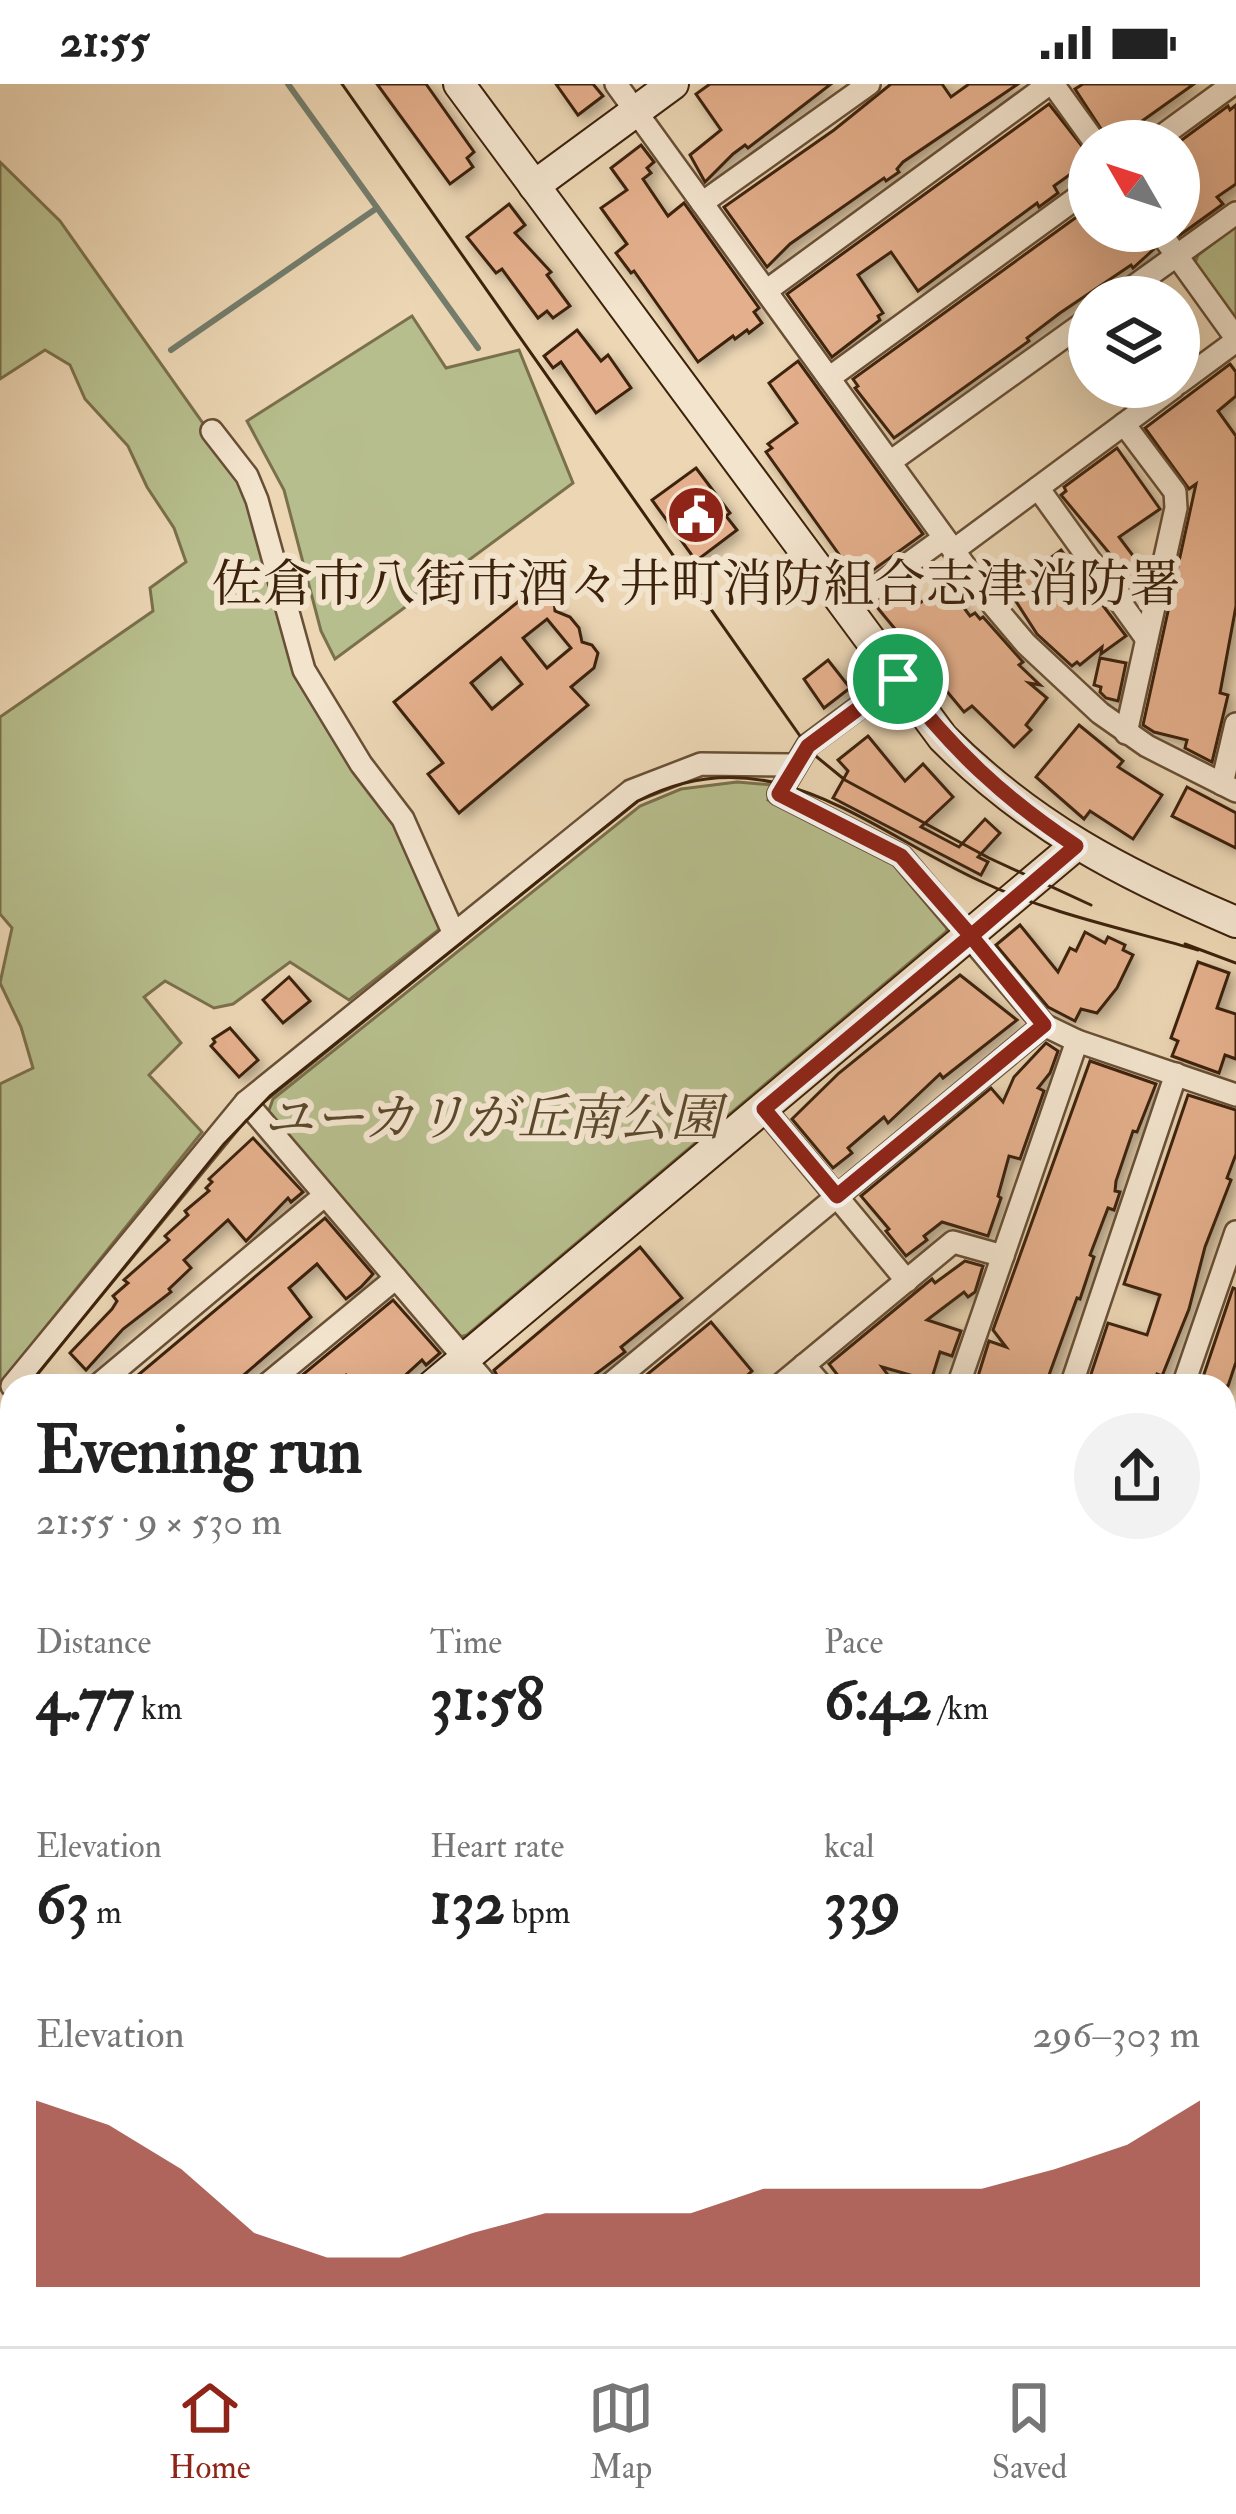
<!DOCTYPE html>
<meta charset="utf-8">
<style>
:root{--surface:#fff;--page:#f2f2f2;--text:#222;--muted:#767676;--line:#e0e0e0;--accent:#8f2418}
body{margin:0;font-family:"IM FELL Double Pica","Noto Serif JP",serif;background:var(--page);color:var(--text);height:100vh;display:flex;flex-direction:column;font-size:45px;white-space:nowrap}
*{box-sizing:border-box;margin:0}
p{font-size:39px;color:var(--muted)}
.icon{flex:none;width:66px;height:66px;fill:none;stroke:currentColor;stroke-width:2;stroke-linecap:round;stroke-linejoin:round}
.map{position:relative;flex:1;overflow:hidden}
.panel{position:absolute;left:0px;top:1290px;width:1236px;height:972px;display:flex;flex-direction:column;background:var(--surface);border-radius:36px 36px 0 0;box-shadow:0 12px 48px #0002}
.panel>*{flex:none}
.needle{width:78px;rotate:309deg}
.tools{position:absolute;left:1068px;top:36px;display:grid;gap:24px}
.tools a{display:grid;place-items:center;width:132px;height:132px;border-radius:50%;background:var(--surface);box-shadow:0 12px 48px #0002;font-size:60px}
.pin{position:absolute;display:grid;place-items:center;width:102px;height:102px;color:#fff;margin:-51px;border:6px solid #fff;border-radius:50%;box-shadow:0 3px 12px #0007}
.round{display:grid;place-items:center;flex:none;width:126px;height:126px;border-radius:63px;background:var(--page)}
.summary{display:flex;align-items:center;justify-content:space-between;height:204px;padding:0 36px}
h1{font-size:66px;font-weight:700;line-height:90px}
.figures{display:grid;grid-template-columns:repeat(3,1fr);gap:18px;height:204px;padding:12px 36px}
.figures div{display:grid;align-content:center}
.figures b{font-size:60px;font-weight:700}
.figures small{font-size:33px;font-weight:400}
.figures p{font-size:33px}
.chart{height:336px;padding:24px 36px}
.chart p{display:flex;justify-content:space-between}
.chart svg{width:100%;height:216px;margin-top:12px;fill:var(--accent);opacity:.7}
.status{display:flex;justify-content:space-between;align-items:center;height:84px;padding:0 60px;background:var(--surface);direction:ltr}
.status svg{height:33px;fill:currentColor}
.tabs{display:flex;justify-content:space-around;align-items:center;height:168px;border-top:3px solid var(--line);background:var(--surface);font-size:33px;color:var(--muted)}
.tabs a{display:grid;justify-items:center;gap:6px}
.tabs .current{color:var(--accent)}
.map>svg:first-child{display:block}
.green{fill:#b7be8d;stroke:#7a704c;stroke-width:3}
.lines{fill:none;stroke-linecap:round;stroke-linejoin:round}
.stream{stroke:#747d6c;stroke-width:6}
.building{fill:#e4af8c;stroke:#3c220b;stroke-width:3;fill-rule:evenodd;filter:url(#shadow)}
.street-casing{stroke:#684f35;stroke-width:26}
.secondary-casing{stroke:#3c220b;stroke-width:34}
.highway-casing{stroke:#3c220b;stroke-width:44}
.street{stroke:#f3e4ce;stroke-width:21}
.secondary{stroke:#f3e4ce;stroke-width:30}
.highway{stroke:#e6bb7a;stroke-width:39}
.tram{stroke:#3c220b;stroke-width:3}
.route-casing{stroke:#fff;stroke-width:24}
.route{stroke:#8f2418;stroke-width:15}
.labels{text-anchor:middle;stroke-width:12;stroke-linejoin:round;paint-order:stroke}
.poi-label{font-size:51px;fill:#3c220b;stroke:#f3e4ce}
.park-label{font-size:51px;font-style:italic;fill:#5b492c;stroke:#f3e4ce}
</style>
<div class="status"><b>21:55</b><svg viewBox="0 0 49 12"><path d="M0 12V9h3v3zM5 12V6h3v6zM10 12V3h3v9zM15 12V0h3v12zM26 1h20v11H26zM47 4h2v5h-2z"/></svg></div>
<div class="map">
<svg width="1236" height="2262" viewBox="0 0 1236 2262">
<defs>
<filter id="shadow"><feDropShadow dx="5.5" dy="5.5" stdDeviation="6" flood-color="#0004"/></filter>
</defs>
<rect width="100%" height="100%" fill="#ecd6b4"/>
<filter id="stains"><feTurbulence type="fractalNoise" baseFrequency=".00167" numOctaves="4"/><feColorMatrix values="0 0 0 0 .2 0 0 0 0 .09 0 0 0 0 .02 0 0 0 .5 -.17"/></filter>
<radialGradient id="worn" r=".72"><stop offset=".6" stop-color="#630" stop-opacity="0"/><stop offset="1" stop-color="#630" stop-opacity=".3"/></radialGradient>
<g class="green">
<polygon points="0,78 60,137 243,396 290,564 395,739 441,844 349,916 290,878 233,920 214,924 165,897 144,913 181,959 149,991 202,1048 0,1300 0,1000 33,984 21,943 0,899 12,844 0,830 0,633 153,527 150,504 186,478 174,444 147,403 128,362 85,315 70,281 45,266 0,295"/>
<polygon points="1236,142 1236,235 1195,179 1198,171"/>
<polygon points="412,232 446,284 519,266 573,399 335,575 321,547 284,406 247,337"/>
<polygon points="737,698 773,701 768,716 896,782 948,842 946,848 467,1251 456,1254 268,1029 273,1015 640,722 681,705"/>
<polygon points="1236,1495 1236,1668 1224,1703 1224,1530"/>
</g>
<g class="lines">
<g class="stream">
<polyline points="288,0 478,264"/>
<polyline points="171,266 377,124"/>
</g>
</g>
<g class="building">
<polygon points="377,0 426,0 474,68 467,74 473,83 450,100"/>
<polygon points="556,0 593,0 603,12 578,31"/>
<polygon points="710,0 831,0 748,64 745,61 733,70 705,98 690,71 721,46 696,10"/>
<polygon points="891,0 942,0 951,13 969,0 1018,0 903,78 897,85 899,88 886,97 884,94 790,160 767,183 724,123 834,46"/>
<polygon points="1083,0 1194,0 1114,57 1109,57 1075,5"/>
<polygon points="1049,20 1089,71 1089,77 1054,102 1058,109 1039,123 1037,119 918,207 891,168 858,191 883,229 878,232 880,236 832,273 787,210"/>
<polygon points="1236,21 1236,100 1217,113 1223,120 1180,151 1179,113 1187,107 1179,96 1179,58 1228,22 1230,26"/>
<polygon points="641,61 654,78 647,84 651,89 643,95 668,132 684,119 759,224 754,228 762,239 749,249 747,246 735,255 733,252 698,278 634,187 631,189 616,169 627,160 601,124 627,106 611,84"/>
<polygon points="509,120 525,141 515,149 551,188 547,191 570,222 553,234 547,227 538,234 502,185 496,189 467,153"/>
<polygon points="1089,124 1089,147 1144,147 1154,165 1133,184 1131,181 1060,229 1027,254 1029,257 894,354 855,304 858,302 853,295"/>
<polygon points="577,246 601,277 608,271 631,304 596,329 561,278 553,284 544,272"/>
<polygon points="1089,253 1089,292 1070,267"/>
<polygon points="798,277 923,450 858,497 766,368 772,364 768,360 797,339 769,299"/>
<polygon points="1230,280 1236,288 1236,312 1218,327 1236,352 1236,522 1220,609 1228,611 1212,678 1185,664 1187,656 1154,648 1143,641 1196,400 1189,405 1145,344"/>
<polygon points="1117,364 1160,425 1119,453 1146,489 1129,505 1111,479 1115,476 1061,411 1066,407 1064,403"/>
<polygon points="696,384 730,429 726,432 737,446 696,477 652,416"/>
<polygon points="1061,466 1126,552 1101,570 1102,563 1080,581 1077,578 1072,582 1037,550 1010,508 1018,502 1016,499"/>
<polygon points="946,500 970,532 975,529 980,535 983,533 1023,578 1019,581 1040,601 1029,599 1047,614 1026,641 1031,646 1014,663 972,622 964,628 876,522 902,503 916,522"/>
<path d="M534,505L538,511L547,506L554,514L555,527L570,533L579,544L582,558L592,561L598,569L594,584L571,603L588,621L459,729L428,690L443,679L394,618ZM547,535L571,564L547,584L523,554ZM501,574L522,600L492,625L471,599Z"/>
<polygon points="1100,574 1126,579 1118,617 1106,614 1100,608 1101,603 1094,601"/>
<polygon points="828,576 850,604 824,624 804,595"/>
<polygon points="1079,641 1123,677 1118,683 1162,711 1133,755 1090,727 1084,735 1036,693"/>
<polygon points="868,652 905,697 923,680 953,713 921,743 959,763 985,735 1000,749 978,773 988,778 981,791 833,714 848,687 838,676"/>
<polygon points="1187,703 1236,729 1236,764 1172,732"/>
<polygon points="1020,841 1058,888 1070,864 1076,867 1085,848 1105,859 1108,853 1125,861 1123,866 1133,871 1117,904 1097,929 1081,925 1075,937 1048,923 996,861"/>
<polygon points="1198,878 1229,889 1217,924 1236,930 1236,975 1225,971 1219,989 1172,972 1178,957 1171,954"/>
<polygon points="960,891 1017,936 943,994 940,990 888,1039 884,1033 848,1064 852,1069 833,1084 792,1035 839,989"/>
<polygon points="289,893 310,917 283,939 263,916"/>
<polygon points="230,944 258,976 239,993 211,962 215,958 213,955"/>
<polygon points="1046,959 1058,967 1050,989 1038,1004 1044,1007 1020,1075 1009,1072 998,1112 1001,1114 988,1152 942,1138 924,1152 927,1156 906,1172 886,1147 889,1145 861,1112 991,1004 1003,1018 1014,993"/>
<polygon points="1090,977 1156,1000 1137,1048 1133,1047 1116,1097 1115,1107 1120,1108 1114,1126 1108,1124 1090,1171 1094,1173 1080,1215 1077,1214 1045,1302 975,1302 989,1257 1006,1263 993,1246"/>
<polygon points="1188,1011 1236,1026 1236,1070 1227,1094 1231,1096 1205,1163 1189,1225 1162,1292 1157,1290 1153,1302 1087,1302 1108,1239 1147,1251 1160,1211 1124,1200"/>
<polygon points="253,1054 303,1108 291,1118 288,1114 246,1157 228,1136 184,1176 191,1184 169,1205 171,1208 123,1245 86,1286 70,1269 112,1225 117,1217 113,1212 128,1199 124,1196 169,1156 165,1152 188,1131 185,1127 209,1107 206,1104 212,1098 209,1095"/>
<polygon points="325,1134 373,1190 361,1203 346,1215 317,1180 289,1204 311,1233 231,1302 125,1302"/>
<polygon points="640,1163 682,1214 621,1263 625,1268 580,1302 503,1302 494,1286"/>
<polygon points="965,1177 983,1182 975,1208 968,1213 964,1208 927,1236 961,1247 952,1272 940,1268 931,1297 882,1283 896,1302 846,1302 829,1280 927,1199 932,1195 935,1199"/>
<polygon points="1233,1204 1236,1205 1236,1278 1228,1302 1200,1302"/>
<polygon points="393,1216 440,1269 426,1281 422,1276 400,1296 397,1292 384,1302 355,1302 346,1291 332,1302 289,1302"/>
<polygon points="711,1238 752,1287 735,1302 633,1302"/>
</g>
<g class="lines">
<g class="street-casing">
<g id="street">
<polyline points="616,0 993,521 1026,560 1100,629 1147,662 1236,707"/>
<polyline points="1053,0 1094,57"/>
<polyline points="1155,57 1233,0"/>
<polyline points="702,119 869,0"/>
<polyline points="1159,147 1236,254"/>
<polyline points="766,207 1049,0"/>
<polyline points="1119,213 1236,129"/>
<polyline points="829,294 1089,105"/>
<polyline points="1179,299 1236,257"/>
<polyline points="1124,340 1175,408 1176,424 1126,649"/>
<polyline points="212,347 247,392 257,416 304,586 361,680 403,735 454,850"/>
<polyline points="890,378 1089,235"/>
<polyline points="1038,404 1146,554"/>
<polyline points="954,466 1174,303"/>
<polyline points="861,514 944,454"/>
<polyline points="897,595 808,661 779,710 901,772 1044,941 1077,957 1236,1011"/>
<polyline points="1222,700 1236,640"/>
<polyline points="246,1018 488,1302"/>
<polyline points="764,1025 907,1197"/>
<polyline points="804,1281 822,1302"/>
<polyline points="12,1302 246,1018 631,707 701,680 793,681"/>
<polyline points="97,1302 325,1111"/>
<polyline points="265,1302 396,1194"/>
<polyline points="608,1302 1044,941"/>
<polyline points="779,1302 953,1158 1003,1172"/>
<polyline points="958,1302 1077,957"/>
<polyline points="1071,1302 1176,990"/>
<polyline points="1183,1302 1236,1148"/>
<polyline points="0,1383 12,1373"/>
<polyline points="1224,1403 1236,1407"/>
<polyline points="1224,1510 1236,1474"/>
<polyline points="0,1522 12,1512"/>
<polyline points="0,1813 12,1803"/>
<polyline points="0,1951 12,1941"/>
<polyline points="0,2145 4,2149"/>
<polyline points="1135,2250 1142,2262"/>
<polyline points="1020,2262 1045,2250"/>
</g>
</g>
<g class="secondary-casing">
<g id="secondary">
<path d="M459,0L943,654C1031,742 1123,790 1236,838"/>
<polyline points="534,102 673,0"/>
<polyline points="432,1302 1075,762"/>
<polyline points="0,1663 12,1653"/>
<polyline points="1224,1762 1236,1728"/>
<polyline points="1224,2095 1236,2140"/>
<polyline points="932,2250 939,2262"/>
</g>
</g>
<g class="highway-casing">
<g id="highway">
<polyline points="1224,2047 1236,2044"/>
<polyline points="757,2262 777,2250"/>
</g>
</g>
<use href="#street" class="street"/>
<use href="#secondary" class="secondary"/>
<use href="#highway" class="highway"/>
<g class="tram">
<polyline points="342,0 812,669 845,696 989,774 1091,821"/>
<polyline points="1185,860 1236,879"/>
<path d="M28,1302L224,1060L270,1012L638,717C767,649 865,743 978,796C1047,829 1125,845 1198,866"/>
<polyline points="0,1336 12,1322"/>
</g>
</g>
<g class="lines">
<g class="route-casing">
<path id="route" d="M898,595L808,662L779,710L901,772L971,852L764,1025L837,1112L1044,941L971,852L1076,762C1002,713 952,665 898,595"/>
</g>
<use href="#route" class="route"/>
</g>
<defs>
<g id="civic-disc" transform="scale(3)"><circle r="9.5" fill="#8f2418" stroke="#f3e4ce"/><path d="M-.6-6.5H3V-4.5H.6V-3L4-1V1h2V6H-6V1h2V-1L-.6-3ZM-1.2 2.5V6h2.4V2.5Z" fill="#fff"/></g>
</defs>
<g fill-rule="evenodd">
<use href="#civic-disc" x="696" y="431"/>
</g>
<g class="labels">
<g class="poi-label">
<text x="696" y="517">佐倉市八街市酒々井町消防組合志津消防署</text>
</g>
<g class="park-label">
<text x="492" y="1051">ユーカリが丘南公園</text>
</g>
</g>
<rect width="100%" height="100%" filter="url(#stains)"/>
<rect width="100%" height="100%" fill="url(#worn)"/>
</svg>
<div class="tools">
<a><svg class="needle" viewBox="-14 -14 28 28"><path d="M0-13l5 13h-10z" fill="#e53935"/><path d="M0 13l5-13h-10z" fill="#767676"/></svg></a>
<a><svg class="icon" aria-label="layers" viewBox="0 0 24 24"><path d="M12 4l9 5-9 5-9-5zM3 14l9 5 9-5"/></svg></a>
</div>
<div class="pin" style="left:898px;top:595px;background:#1e9e55"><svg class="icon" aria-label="arrive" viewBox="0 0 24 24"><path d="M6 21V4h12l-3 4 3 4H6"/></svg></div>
<section class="panel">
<div class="summary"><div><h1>Evening run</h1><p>21:55 · 9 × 530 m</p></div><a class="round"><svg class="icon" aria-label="share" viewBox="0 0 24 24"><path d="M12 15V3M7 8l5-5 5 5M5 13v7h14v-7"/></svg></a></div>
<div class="figures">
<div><p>Distance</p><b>4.77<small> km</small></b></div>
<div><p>Time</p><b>31:58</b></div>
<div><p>Pace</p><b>6:42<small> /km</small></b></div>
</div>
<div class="figures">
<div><p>Elevation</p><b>63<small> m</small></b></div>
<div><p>Heart rate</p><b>132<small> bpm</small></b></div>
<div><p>kcal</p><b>339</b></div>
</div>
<div class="chart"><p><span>Elevation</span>296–303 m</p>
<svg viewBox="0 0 160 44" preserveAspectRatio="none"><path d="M0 44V6L10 11L20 20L30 33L40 38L50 38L60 33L70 29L80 29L90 29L100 24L110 24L120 24L130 24L140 20L150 15L160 6V44z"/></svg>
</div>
</section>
</div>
<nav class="tabs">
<a class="current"><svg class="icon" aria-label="home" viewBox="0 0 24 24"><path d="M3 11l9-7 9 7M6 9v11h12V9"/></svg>Home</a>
<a><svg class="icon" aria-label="map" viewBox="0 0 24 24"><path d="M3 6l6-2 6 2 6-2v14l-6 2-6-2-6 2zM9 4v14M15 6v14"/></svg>Map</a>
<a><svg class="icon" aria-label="saved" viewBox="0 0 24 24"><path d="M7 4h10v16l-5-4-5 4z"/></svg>Saved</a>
</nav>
